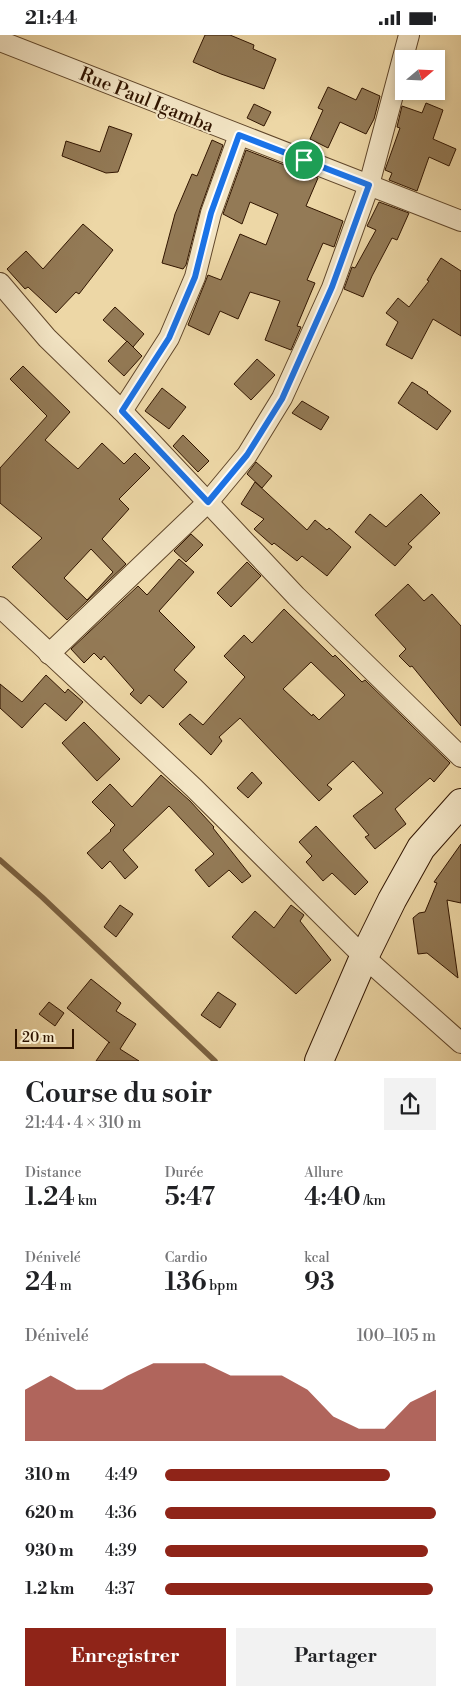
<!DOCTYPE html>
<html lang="fr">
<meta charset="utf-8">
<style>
:root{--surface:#fff;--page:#f2f2f2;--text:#202124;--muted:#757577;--accent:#8f2418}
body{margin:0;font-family:"Libre Bodoni",serif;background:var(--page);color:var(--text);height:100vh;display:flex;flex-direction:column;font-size:19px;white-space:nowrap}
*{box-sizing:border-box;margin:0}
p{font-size:16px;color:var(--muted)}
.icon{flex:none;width:28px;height:28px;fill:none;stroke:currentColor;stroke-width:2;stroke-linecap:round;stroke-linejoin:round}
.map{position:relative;height:1026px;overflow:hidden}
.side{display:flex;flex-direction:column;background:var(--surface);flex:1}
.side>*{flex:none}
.needle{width:32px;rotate:71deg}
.buttons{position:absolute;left:395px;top:15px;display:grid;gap:10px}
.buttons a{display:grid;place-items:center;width:50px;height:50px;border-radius:0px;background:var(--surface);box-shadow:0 2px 8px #0003;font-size:25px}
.scale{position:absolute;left:15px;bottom:12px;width:59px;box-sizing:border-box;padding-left:5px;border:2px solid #311500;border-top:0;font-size:14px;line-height:18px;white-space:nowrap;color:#311500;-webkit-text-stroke:4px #f3e5c5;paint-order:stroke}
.pin{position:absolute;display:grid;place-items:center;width:42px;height:42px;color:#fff;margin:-21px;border:2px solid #fff;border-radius:50%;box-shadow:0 1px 5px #0007}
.round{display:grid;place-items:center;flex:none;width:52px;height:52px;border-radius:0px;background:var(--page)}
.headline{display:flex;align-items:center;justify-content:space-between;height:85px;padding:0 25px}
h1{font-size:28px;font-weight:600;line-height:38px}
.figures{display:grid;grid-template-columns:repeat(3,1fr);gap:8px;height:85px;padding:5px 25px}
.figures div{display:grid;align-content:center}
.figures b{font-size:25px;font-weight:600}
.figures small{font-size:14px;font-weight:400}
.figures p{font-size:14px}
.chart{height:140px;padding:10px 25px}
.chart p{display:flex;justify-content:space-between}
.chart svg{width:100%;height:90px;margin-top:5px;fill:var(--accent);opacity:.7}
.cta{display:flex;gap:10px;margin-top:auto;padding:10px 25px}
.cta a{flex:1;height:58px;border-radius:0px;background:var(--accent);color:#fff;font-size:20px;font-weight:600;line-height:58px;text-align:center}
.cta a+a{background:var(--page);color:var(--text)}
ul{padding:0 25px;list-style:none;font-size:16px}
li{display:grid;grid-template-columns:80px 60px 1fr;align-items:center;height:38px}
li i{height:12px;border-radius:6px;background:var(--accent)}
.status{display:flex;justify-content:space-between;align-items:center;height:35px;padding:0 25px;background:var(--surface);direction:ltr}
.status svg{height:14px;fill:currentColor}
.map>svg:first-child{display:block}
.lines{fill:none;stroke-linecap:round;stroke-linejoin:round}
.stream{stroke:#7b6242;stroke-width:5.5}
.building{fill:#937a56;stroke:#311500;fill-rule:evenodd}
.street-casing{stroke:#60462a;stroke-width:22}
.secondary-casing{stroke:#311500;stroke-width:30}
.street{stroke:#f3e5c5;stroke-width:20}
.secondary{stroke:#f3e5c5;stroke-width:28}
.route-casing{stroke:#fff;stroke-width:10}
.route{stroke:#1a73e8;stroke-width:6}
.labels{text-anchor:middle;stroke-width:4;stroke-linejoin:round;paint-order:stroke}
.street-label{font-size:19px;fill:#311500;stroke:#f3e5c5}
</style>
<div class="status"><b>21:44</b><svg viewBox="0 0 49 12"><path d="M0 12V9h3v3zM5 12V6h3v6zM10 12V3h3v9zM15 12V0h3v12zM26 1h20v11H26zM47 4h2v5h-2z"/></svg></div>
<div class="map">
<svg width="461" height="1026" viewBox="0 0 461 1026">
<rect width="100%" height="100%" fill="#edd7a6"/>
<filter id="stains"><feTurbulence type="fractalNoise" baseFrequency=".004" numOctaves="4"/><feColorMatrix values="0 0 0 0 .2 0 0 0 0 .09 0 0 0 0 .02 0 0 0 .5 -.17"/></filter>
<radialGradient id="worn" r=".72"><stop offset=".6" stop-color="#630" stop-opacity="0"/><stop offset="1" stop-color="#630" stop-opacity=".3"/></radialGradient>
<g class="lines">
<polyline class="stream" points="0,825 42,862 215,1026"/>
</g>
<g class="building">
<polygon points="205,0 230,0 254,10 253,14 276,24 264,54 221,39 193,27"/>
<polygon points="328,52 356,65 362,53 380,61 374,84 366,99 340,87 328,113 310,104 323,75 318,73"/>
<polygon points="426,68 443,75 433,104 456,114 449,131 429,122 417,156 389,145 392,138 385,135 400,93 397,92 402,71 422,78"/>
<polygon points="254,69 271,77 264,91 247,83"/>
<polygon points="109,91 132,99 118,137 106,138 62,121 66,106 100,117"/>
<polygon points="212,105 223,110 200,175 186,230 183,234 162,228 175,179 192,139 197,141"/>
<polygon points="246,115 318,143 306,171 343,186 334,212 323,208 307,245 315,248 297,291 301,292 291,315 265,305 280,266 250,257 238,284 220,276 209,300 188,290 208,240 221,245 240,199 266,210 278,179 250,167 242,189 223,179"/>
<polygon points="379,167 409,178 397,205 392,203 372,241 363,262 344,254 352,232 355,233 376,195 367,191"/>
<polygon points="83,189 113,215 79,259 76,257 56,278 28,252 25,254 7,234 26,216 43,234"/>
<polygon points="441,223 461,236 461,301 433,284 412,324 386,310 398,287 386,278 398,263 409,272 429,246 427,245"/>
<polygon points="115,272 144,299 133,312 103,285"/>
<polygon points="127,306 142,321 124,341 108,326"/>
<polygon points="257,324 275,340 251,365 234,349"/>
<path d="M23,331L70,377L45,405L78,434L102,408L124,429L135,418L150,433L119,464L129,474L102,504L126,529L67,585L12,532L42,503L0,468V433L47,381L10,344ZM91,514L113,537L87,565L64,543Z"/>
<polygon points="412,347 428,357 427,358 451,376 437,395 398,368"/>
<polygon points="162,353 186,372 169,394 145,376"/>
<polygon points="302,366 329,382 321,395 292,378"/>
<polygon points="183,400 209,426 198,437 173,411"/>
<polygon points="256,427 272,441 262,453 247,439"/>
<polygon points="255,447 307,495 315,485 327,495 329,493 351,512 327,541 302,521 297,526 274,508 272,510 254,494 264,484 241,469"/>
<polygon points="421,459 440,478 408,509 412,512 395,531 355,497 370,479 386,492"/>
<polygon points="191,499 203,510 186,527 174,516"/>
<polygon points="179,524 194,537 159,576 195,612 174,635 187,647 163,673 149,660 141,669 130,659 134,655 104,621 101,625 94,618 84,628 71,614 138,551 147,560"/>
<polygon points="247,527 261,541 231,572 217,558"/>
<polygon points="408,549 424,566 432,559 461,591 461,691 412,631 410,632 399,621 406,614 375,580"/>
<path d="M284,574L333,622L335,620L362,647L365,645L450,728L434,747L430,743L395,774L406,789L375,814L365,802L369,800L353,781L383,758L353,726L327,750L332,754L319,766L240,683L219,702L222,706L211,720L179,689L190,679L203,690L245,642L224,621L244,600L252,608ZM311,627L345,660L319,685L313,679L312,681L283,654Z"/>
<polygon points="46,640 65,658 68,654 83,667 66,686 45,668 22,693 0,673 0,649 22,667"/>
<polygon points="84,687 120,724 97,746 62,708"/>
<polygon points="252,737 262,748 248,763 237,753"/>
<polygon points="161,740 190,766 214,792 213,793 251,841 242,848 229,835 209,852 195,835 214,819 169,771 123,815 138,832 125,844 110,826 102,834 87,818 111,796 110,795 115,790 92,767 110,749 132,772"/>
<polygon points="316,791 368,847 355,860 332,838 323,846 306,827 312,821 299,807"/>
<polygon points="461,809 461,868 447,865 458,943 427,918 418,919 413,883 419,878 425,877 437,848 434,847"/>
<polygon points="120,870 133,879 116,902 104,892"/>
<polygon points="291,870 304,880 300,886 331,925 296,959 232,902 255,876 274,893"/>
<polygon points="91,944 121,968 116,976 136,989 120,1014 139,1026 96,1026 109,1007 110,1008 67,973"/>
<polygon points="218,957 236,969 220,993 201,980"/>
<polygon points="49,967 64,978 55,991 39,979"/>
</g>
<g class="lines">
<g class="street-casing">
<g id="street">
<polyline points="0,6 461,186"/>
<polyline points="0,248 47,303 122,376 296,561 461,722"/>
<polyline points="122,376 169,303 195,242 211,178 239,100"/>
<polyline points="0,572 194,753 364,922 461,1008"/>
<polyline points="49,619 208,467 247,420 282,363 332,253 369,150 409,0"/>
</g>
</g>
<g class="secondary-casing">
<polyline id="secondary" points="319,1026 364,922 392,865 421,813 461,768"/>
</g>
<use href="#street" class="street"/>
<use href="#secondary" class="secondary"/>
</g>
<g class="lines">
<g class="route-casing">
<polygon id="route" points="239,100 369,150 332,252 282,364 247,420 208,467 122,376 169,303 195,242 211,178"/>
</g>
<use href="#route" class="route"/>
</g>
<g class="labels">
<g class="street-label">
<text transform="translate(147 64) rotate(22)" y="7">Rue Paul Igamba</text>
</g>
</g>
<rect width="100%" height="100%" filter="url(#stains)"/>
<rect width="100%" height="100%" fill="url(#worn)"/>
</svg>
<div class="buttons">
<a><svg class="needle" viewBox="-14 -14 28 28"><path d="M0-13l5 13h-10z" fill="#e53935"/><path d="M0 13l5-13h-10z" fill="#757577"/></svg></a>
</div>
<div class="scale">20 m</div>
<div class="pin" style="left:304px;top:125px;background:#1e9e55"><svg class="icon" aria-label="arrive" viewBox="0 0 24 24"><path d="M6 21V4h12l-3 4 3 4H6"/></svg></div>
</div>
<section class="side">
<div class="headline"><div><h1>Course du soir</h1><p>21:44 · 4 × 310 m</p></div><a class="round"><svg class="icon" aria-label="share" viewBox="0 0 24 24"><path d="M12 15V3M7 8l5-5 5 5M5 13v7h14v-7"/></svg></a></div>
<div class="figures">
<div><p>Distance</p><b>1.24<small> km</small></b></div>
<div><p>Durée</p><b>5:47</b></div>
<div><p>Allure</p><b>4:40<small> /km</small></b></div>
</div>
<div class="figures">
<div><p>Dénivelé</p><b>24<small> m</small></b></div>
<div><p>Cardio</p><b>136<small> bpm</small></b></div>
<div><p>kcal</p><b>93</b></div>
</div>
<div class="chart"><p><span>Dénivelé</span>100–105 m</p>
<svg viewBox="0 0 160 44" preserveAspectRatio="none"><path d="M0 44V19L10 12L20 19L30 19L40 12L50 6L60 6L70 6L80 12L90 12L100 12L110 19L120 32L130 38L140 38L150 25L160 19V44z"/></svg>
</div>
<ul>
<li><b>310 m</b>4:49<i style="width:83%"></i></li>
<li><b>620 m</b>4:36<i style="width:100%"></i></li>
<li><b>930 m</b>4:39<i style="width:97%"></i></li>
<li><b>1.2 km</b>4:37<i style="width:99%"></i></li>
</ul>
<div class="cta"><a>Enregistrer</a><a>Partager</a></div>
</section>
